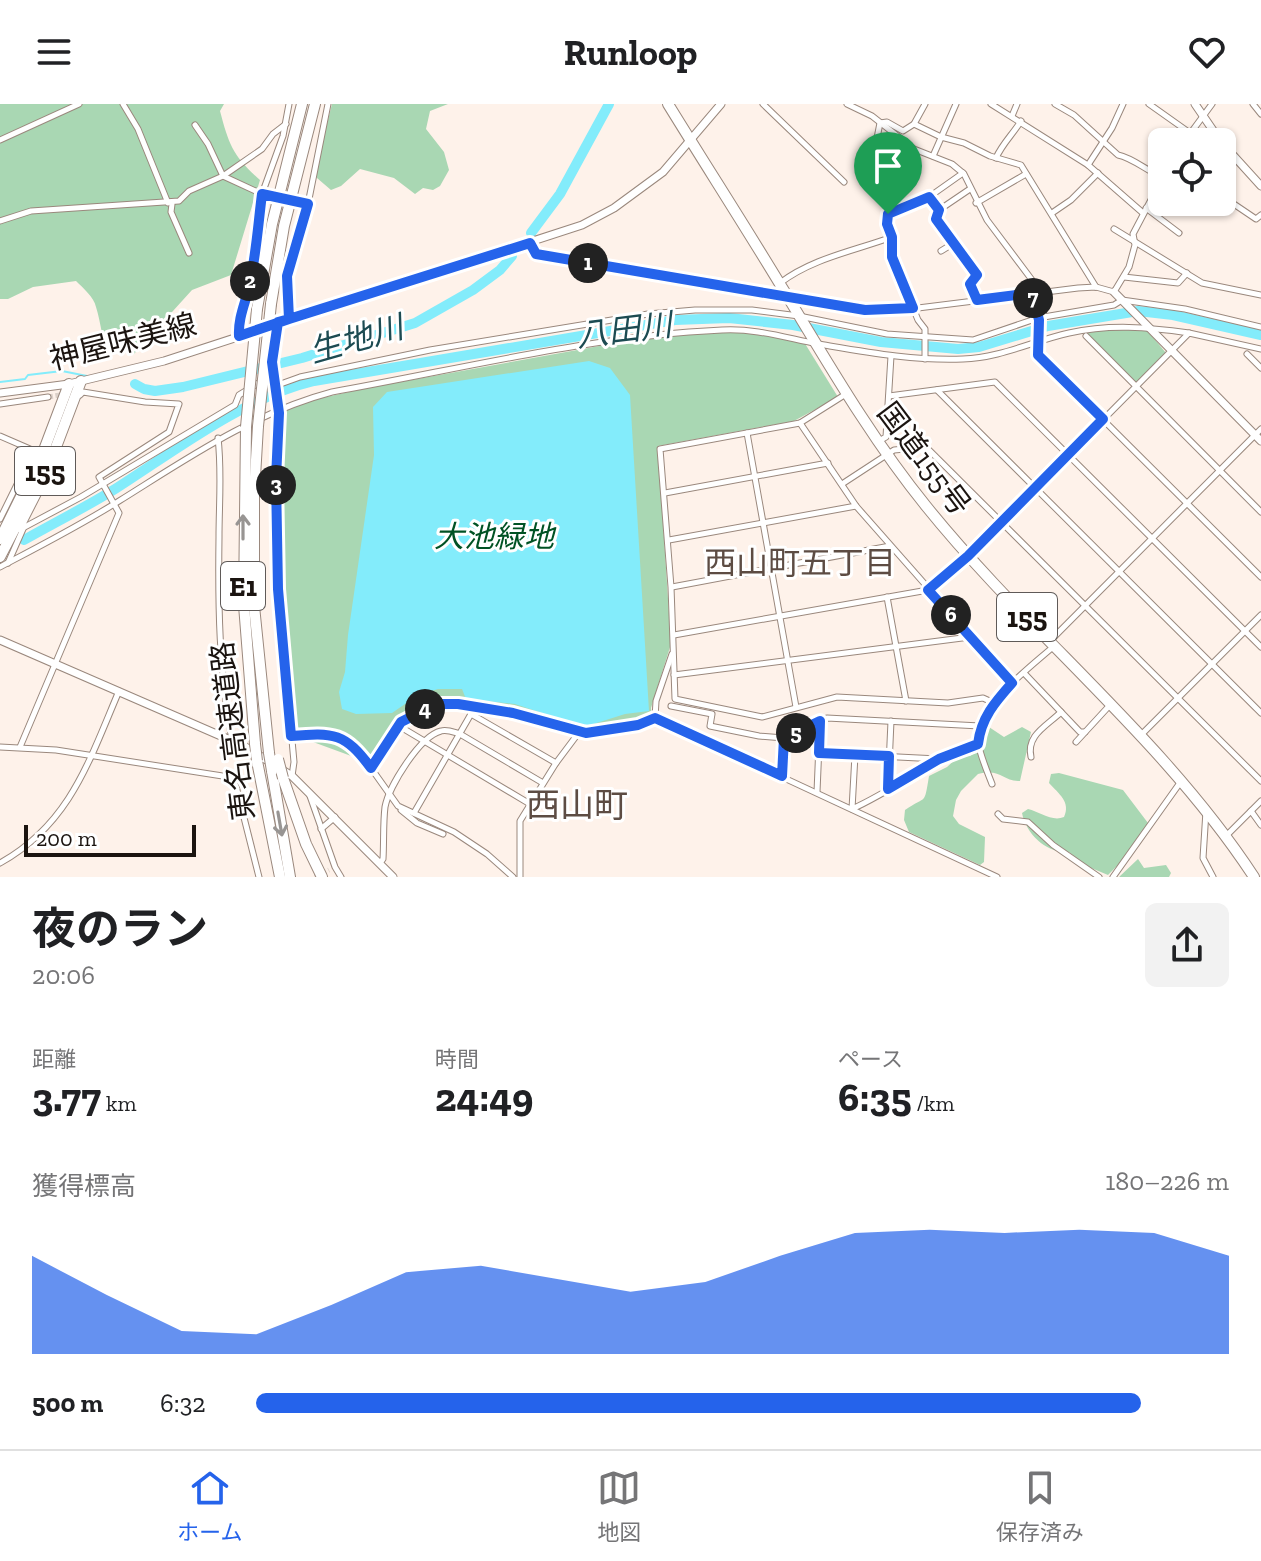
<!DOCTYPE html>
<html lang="ja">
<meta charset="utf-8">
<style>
:root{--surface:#fff;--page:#f2f2f2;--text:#202124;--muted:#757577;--line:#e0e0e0;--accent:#2563eb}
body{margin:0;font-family:"Zilla Slab","Noto Sans JP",serif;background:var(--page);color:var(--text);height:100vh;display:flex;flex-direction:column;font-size:30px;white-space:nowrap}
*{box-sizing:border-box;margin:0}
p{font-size:26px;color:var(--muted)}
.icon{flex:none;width:44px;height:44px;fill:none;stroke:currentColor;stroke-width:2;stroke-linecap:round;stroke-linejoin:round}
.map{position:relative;height:773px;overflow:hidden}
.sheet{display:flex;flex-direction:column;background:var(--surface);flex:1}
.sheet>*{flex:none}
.fabs{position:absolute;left:1148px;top:24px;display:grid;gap:16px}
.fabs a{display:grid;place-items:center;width:88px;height:88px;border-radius:12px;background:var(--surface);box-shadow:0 2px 6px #0004;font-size:40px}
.scale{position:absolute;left:24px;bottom:20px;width:172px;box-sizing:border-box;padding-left:8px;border:4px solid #1b1410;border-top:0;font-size:22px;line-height:28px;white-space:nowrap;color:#1b1410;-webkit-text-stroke:6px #fff;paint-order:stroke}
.pin{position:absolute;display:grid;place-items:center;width:68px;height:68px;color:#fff;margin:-82px -34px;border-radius:50% 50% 50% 0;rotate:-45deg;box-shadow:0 0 8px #0007}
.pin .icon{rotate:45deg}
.km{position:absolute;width:40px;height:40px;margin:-20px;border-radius:50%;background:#222;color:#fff;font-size:22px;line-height:40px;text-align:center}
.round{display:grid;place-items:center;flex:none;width:84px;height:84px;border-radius:12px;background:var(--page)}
.summary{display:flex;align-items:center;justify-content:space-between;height:136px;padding:0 32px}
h1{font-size:44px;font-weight:700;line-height:60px}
.figures{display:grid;grid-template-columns:repeat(3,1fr);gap:12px;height:136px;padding:8px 32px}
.figures div{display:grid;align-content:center}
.figures b{font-size:40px;font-weight:700}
.figures small{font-size:22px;font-weight:400}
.figures p{font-size:22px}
.chart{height:224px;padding:16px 32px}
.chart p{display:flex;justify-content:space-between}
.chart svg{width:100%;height:144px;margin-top:8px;fill:var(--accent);opacity:.7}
ul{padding:0 32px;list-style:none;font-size:26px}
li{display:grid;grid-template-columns:128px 96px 1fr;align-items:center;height:60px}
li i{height:20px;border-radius:10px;background:var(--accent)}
header{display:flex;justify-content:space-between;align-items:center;height:104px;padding:0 32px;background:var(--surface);font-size:36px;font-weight:700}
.tab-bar{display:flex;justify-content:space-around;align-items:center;height:112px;border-top:2px solid var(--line);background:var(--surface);font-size:22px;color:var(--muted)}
.tab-bar a{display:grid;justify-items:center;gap:4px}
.tab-bar .active{color:var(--accent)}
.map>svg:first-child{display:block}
.green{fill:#a9d7b3}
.water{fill:#83ecfb}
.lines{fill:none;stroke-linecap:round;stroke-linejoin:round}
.stream{stroke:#83ecfb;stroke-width:2}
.river{stroke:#83ecfb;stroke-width:10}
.street-tunnel{stroke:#dcd1c9;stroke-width:5;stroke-dasharray:5 2.5;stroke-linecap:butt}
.street-casing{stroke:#9a887d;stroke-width:7}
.secondary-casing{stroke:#9a887d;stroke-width:9}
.highway-casing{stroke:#9a887d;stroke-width:12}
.street{stroke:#fff;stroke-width:5}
.secondary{stroke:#fff;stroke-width:7}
.highway{stroke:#fff;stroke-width:10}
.street-bridge-casing{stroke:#9a887d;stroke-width:7;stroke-linecap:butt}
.highway-bridge-casing{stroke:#9a887d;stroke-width:12;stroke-linecap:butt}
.street-bridge{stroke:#fff;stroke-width:5}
.highway-bridge{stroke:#fff;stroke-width:10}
.oneway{stroke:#989593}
.route-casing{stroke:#fff;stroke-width:16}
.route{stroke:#2563eb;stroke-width:10}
.labels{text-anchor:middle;stroke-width:6;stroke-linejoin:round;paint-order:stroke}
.shield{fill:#fff;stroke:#5f5a58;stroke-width:2}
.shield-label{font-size:28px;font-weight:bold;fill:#1b1410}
.street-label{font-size:30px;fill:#1b1410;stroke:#fff}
.park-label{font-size:30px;font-style:italic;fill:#005224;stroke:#fff}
.water-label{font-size:32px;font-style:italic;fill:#1c4b52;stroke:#fff}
.neighbourhood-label{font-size:32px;fill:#5d4c43;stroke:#fff}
.quarter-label{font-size:34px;fill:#5d4c43;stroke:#fff}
</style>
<header><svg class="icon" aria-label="menu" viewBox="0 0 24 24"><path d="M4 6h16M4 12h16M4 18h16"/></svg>Runloop<svg class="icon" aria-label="heart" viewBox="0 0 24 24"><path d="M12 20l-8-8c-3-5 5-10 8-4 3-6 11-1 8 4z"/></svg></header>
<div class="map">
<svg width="1261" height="773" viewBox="0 0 1261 773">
<rect width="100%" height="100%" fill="#fef2ea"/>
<g class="green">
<path d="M0,0H224L220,7C229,41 233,52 260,76L231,171L192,186L133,251C95,236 106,236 96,203C94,193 83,184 76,177L33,183L8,195H0Z"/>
<polygon points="332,0 448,0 430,7 426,25 444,48 449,66 440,82 433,86 423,84 415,90 394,74 360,65 341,82 331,86 317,74 316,63"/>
<polygon points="1109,225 1147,226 1166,249 1135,280 1083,228"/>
<path d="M721,228H751L804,238L838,293L794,317L658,342L671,540L651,604L652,613L617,620L596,628L513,607L449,597L436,599L401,617L373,660L294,631C284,523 270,414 283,307L303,298L367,284L649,233Z"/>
<path d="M989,623L1004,633L1022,623L1031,628L1020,677C1002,677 1001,664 978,670L961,687L956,696L953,712L959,720L985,733L984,758L980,761L909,728L904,716L905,706C927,691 924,702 929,672L947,663L958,653L970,652L982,644L984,627Z"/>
<path d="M1059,669L1123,686L1148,719L1125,754L1108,771L1084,761L1069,748C1047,750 1026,730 1022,709L1028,705C1040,708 1052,718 1064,713C1071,698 1059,690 1049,679L1051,670Z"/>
<polygon points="1138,755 1144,764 1166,761 1171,769 1169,773 1119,773"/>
</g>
<polygon class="water" points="589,257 610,264 630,291 649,607 625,610 584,623 515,600 466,595 462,585 438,585 418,591 392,609 356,610 342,605 339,588 345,568 348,531 374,351 373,303 387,288"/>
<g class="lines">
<polyline class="stream" points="0,278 25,275 28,271 62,267 87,272"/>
<g class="river">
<polyline points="531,129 560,90 609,0"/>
<polyline points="135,280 144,285 155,287 183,283 302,254 415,219 473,186 500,166 512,152"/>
<path d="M24,436C54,419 86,403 115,385C176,346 243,294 314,277L675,216L729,214L793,221L881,238L958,245L979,243L1048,222L1138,207L1173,211L1261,231"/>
</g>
<g class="street-tunnel">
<polyline points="48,293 78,288"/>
<polyline points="315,773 329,766"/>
</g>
<g class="street-casing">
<g id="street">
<polyline points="123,0 138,25 168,99"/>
<polyline points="763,0 844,78"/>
<polyline points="847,0 872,12 914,45 952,60 964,70 987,116 1032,176 1039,216 1038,251 1261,473"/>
<polyline points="925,0 914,20 903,27 887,18 880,19 870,69 871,78 883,76 887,120 892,133 892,153 918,216 925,225 925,255"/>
<polyline points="991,0 1088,61 1143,109"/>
<path d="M1055,0L1074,11L1118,51C1133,54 1147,67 1162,73"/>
<polyline points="1149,0 1190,29"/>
<polyline points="1253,0 1261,10"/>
<polyline points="1012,12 1017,0"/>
<polyline points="914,20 941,33 964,39 990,52 1021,61 1096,183"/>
<polyline points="195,21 208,40 223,72 262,90"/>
<polyline points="0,36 79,0"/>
<polyline points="1184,38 1212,0"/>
<polyline points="933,52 956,0"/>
<path d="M996,54C1002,40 1013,30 1021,17"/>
<polyline points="1088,61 1112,24 1123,0"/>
<polyline points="970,85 939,106 936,115 977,171 970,180 977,196"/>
<polyline points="1222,92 1256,115 1261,111"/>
<polyline points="929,93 939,106"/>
<polyline points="976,99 1026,70"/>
<polyline points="172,100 171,108 189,149"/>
<polyline points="1146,104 1179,129"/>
<polyline points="1052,109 1071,96 1098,69"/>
<polyline points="888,110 929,93 963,69"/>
<polyline points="0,117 31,107 179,97 189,87 223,72 262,45 273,30 286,20"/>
<polyline points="1114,125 1202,179 1261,191"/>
<polyline points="530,139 536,150 865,206 902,206 1078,184 1096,183 1114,188 1129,163 1135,141 1133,130 1162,75"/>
<polyline points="941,147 954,139"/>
<polyline points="1124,173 1178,179 1187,169"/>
<path d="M780,179C813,154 854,147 892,133"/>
<polyline points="289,215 287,172 308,100 328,0"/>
<polyline points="278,218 272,258 279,309 276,375 278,485 294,658 292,672"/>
<polyline points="239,232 238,217 249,185 262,90 283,32 289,0"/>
<polyline points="1086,232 1261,408"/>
<polyline points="1247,250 1261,264"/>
<polyline points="275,282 300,273 430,246 648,210 695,206 752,206 799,212 887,230 973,236 1038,214 1114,201 1122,196 1185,205 1261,223"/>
<polyline points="937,286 1261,609"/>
<polyline points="846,290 800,319 660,345 671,483 675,595 762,613 837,593 948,599 983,594 994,599"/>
<polyline points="889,292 995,278 1261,543"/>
<polyline points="0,300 48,293"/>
<polyline points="800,319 856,402 1012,579"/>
<polyline points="747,329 796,603"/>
<polyline points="0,332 30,345 32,350 0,415"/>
<path d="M218,334C222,367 219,400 219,433C218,501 219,569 232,636"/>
<polyline points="879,337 886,333 891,252"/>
<polyline points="842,380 894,346 926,343 1261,677"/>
<polyline points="665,389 828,359"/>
<polyline points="21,425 81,393 235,301 239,291 273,270"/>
<polyline points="20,426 46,375"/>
<polyline points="669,436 856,402"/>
<polyline points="8,459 23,425"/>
<path d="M0,463C40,442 81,421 119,397C188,354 253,309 332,288C461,265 591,232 722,226C755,224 786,234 818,240C866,248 914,257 963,255C1000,254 1033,237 1069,229C1109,220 1148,223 1189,229"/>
<polyline points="672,483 890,442"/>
<polyline points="887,493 906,597"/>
<polyline points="674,531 928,486 968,452 1189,229 1261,245"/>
<polyline points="1051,536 1261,325"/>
<polyline points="1024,569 1080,628 1085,628"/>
<polyline points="674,571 970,533"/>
<polyline points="671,602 712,610 710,622 759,632 784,634 827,614 980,622"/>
<polyline points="471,610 556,659"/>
<polyline points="655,614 656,597 672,550"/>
<polyline points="399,622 530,700"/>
<polyline points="1141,631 1261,511"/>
<path d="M291,632C334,628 346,629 371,664"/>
<polyline points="1076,638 1110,601"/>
<polyline points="0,643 56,646 229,673 236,682 259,773"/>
<polyline points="20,643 119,409 99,373 169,328 179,300 145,298 83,288 80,291"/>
<polyline points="819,649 938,655"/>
<path d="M855,651L852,705C883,691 912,671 942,654C954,648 967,646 978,640"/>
<path d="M1031,653C1026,631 1047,622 1061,608"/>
<polyline points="782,672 784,634"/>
<path d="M992,680C987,667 980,651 978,638C973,605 1032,562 1054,542"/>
<polyline points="888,684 891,617"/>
<polyline points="817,688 820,617"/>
<polyline points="310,692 335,763 341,773"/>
<polyline points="401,706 417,719 443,730"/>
<polyline points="1206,707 1203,754 1213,773"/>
<polyline points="1251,707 1261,721"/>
<polyline points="414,709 475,603"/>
<polyline points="998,710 1003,715 1028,718 1053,741 1099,773"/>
<polyline points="321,725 335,713"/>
<polyline points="1227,731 1261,697"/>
<path d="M0,759C70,720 89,657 119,587"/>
<path d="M380,759L383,755C384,738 383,719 385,703C389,682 420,632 441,627C447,625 453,628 460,630L543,679"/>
<polyline points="513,773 487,750 454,728 398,702 371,664 401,618 437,600 458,600 513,609 583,628"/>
<polyline points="520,773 520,717 556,659 577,631 638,621 655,614 997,773"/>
<polyline points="1113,773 1182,676"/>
</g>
</g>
<g class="secondary-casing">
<g id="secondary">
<polyline points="1195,0 1221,38"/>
<polyline points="1222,39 1261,82"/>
<polyline points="1114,188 1261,337"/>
<polyline points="0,289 69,280 164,257 582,121 614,104 663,68 721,0"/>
<polyline points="0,536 244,642 292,672 393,773"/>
</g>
</g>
<g class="highway-casing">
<g id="highway">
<path d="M668,0C708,65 750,130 789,195C832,266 874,338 926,402C1030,531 1163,634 1254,773"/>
<polyline points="271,200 284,122 315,0"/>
<polyline points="257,205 272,120 302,0"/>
<polyline points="258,322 254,390 254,502 269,649"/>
<polyline points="246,323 244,501 255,640"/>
<polyline points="0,435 44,346 69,280"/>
<polyline points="0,453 53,351 81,277"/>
<polyline points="257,657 280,773"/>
<polyline points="272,667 290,773"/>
<polyline points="283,674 306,740 322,773"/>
</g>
</g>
<use href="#street" class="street"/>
<use href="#secondary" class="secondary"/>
<use href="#highway" class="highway"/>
<g class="street-bridge-casing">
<polyline id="street-bridge" points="262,90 308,100"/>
</g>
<g class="highway-bridge-casing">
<g id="highway-bridge">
<polyline points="258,322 271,200"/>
<polyline points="246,323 257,205"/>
<polyline points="255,640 257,657"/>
<polyline points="269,649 272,667"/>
<polyline points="278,655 283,674"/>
</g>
</g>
<use href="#street-bridge" class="street-bridge"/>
<use href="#highway-bridge" class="highway-bridge"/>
</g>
<defs><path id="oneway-shaft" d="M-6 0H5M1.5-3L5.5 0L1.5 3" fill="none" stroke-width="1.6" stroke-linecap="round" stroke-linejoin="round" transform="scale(2)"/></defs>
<g class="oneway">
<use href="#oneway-shaft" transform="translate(243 423) rotate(-90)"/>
<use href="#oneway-shaft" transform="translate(280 720) rotate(80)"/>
</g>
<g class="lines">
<g class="route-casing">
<path id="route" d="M888,110L887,120L892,133V153L913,204L865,206L536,150L530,139L289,215L239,232C238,214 245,200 249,183C256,153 258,121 262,90L308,100L287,172L289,215L278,218L272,258L279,309L276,375L278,485L291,632C334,628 345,629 371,664L401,618L437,600H458L513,609L586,629L638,621L655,614L782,672L784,634L820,617L819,649L889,652L888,685L939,655L978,640C981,614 995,598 1012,579L928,486L968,452L1103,315L1038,251L1039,216L1032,189L977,196L970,180L977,171L936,115L939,106L929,93L888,110"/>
</g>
<use href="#route" class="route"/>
</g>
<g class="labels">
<g class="shield">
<rect x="15" y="343" width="60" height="48" rx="6"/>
<rect x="221" y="458" width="44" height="48" rx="6"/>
<rect x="997" y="489" width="60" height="48" rx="6"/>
</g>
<g class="shield-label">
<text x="45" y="377">155</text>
<text x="243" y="492">E1</text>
<text x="1027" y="523">155</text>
</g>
<g class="street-label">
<text transform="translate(123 238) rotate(-14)" y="10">神屋味美線</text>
<text transform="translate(924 355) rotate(53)" y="10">国道155号</text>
<text transform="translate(233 627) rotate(-97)" y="10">東名高速道路</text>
</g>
<g class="park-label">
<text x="494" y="443">大池緑地</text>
</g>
<g class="water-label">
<text transform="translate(624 226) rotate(-7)" y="11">八田川</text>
<text transform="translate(356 235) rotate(-16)" y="11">生地川</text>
</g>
<g class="neighbourhood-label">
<text x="800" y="470">西山町五丁目</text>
</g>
<g class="quarter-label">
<text x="577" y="713">西山町</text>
</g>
</g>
</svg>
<div class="fabs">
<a><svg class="icon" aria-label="locate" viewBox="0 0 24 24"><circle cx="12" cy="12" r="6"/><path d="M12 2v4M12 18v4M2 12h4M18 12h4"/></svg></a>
</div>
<div class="scale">200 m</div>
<div class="pin" style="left:888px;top:110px;background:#1e9e55"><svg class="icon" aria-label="arrive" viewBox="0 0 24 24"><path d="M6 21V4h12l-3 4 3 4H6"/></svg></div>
<b class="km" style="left:588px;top:159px">1</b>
<b class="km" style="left:250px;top:177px">2</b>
<b class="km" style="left:276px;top:381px">3</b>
<b class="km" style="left:425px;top:605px">4</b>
<b class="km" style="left:796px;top:629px">5</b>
<b class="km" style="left:951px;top:511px">6</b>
<b class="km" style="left:1033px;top:194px">7</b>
</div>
<section class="sheet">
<div class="summary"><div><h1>夜のラン</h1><p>20:06</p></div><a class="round"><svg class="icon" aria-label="share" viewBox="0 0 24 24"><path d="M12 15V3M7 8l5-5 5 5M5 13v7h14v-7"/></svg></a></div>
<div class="figures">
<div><p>距離</p><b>3.77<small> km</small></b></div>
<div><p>時間</p><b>24:49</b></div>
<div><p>ペース</p><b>6:35<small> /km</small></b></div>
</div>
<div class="chart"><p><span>獲得標高</span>180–226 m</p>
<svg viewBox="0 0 160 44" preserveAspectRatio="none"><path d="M0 44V14L10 26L20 37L30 38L40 29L50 19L60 17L70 21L80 25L90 22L100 14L110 7L120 6L130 7L140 6L150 7L160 14V44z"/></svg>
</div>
<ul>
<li><b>500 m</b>6:32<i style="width:91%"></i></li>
</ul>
</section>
<nav class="tab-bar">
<a class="active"><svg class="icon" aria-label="home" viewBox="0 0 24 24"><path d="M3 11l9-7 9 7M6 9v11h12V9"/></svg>ホーム</a>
<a><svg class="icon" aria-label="map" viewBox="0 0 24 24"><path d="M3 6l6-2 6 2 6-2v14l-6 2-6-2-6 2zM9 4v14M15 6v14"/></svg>地図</a>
<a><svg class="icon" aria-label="saved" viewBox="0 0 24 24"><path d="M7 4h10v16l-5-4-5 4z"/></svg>保存済み</a>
</nav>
